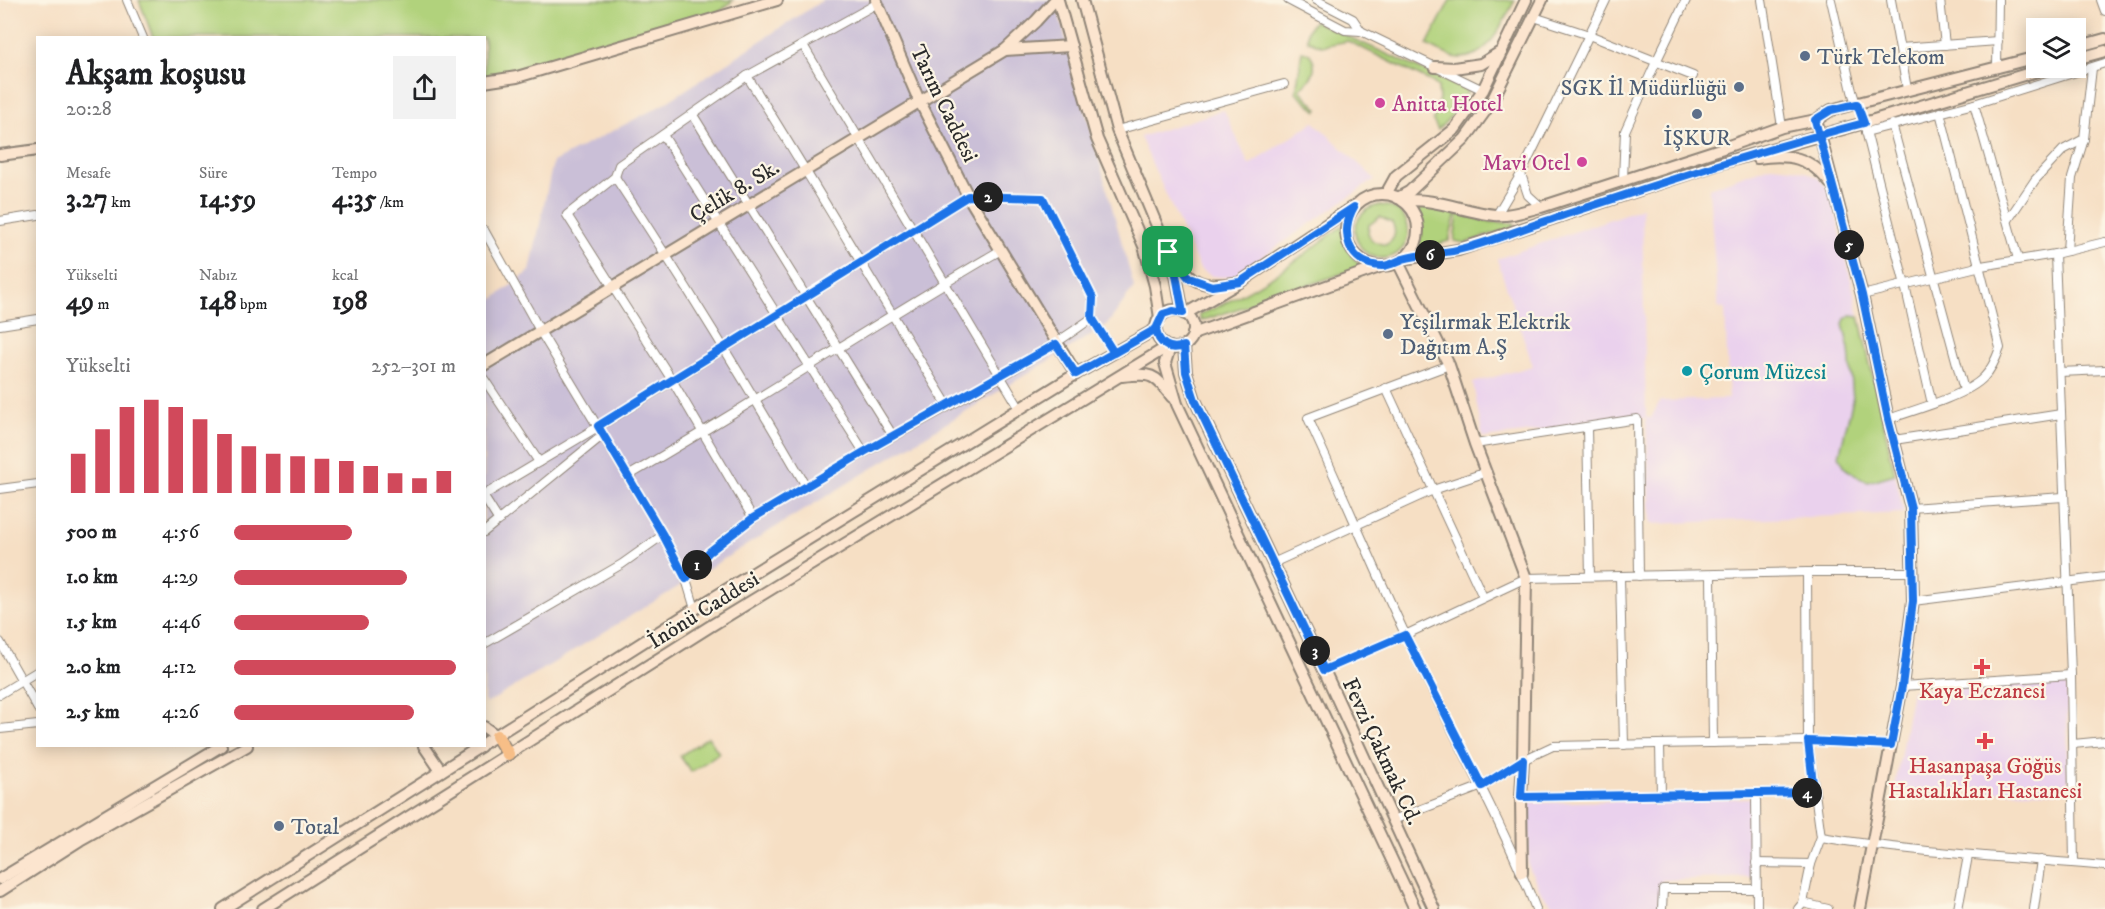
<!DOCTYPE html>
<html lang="tr">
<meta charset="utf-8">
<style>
:root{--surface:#fff;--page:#f2f2f2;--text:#202124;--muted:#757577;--accent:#d1495b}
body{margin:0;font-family:"IM FELL DW Pica",serif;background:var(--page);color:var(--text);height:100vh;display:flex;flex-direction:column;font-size:22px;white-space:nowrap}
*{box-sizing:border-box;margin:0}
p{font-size:20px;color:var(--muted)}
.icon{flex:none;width:33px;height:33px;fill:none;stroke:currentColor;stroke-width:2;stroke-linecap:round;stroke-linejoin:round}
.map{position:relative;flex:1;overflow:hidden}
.panel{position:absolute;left:36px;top:36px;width:450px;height:711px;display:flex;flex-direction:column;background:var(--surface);border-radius:0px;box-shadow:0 3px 15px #0003}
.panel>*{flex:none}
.controls{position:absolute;left:2026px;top:18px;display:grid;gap:12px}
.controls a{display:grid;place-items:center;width:60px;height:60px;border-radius:0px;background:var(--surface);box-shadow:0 3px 15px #0003;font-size:30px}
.pin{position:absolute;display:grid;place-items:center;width:51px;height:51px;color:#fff;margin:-26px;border-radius:12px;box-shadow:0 3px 9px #0006}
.km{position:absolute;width:30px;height:30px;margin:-15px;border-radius:50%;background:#222;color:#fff;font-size:16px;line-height:30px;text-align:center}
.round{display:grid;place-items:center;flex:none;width:63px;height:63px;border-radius:0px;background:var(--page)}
.summary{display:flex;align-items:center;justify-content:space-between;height:102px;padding:0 30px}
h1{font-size:33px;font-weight:800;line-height:45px}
.metrics{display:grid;grid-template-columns:repeat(3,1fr);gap:9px;height:102px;padding:6px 30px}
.metrics div{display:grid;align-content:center}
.metrics b{font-size:26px;font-weight:800}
.metrics small{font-size:16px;font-weight:400}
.metrics p{font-size:16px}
.chart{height:168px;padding:12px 30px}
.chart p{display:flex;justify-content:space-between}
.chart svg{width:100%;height:108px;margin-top:6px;stroke:var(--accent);stroke-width:6}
ul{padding:0 30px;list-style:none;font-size:20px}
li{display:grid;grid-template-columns:96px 72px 1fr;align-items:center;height:45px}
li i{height:15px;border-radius:8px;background:var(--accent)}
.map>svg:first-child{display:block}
.built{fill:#ead1ed}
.industrial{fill:#cabfd7}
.green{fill:#b1d27b;stroke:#6e7e53;stroke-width:1.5;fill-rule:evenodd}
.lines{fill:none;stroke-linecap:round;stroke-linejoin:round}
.street-casing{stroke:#908578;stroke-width:10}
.secondary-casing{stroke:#908578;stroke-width:14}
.primary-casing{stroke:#908578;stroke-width:15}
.street{stroke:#fff;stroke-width:8}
.secondary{stroke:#fce5cf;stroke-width:10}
.primary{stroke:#f7be87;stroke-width:12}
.route-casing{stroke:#fff;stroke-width:12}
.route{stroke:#1a73e8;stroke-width:8}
.service-dot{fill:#5c6f8a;stroke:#fcf5e5;stroke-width:2}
.hotel-dot{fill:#d1479c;stroke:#fcf5e5;stroke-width:2}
.culture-dot{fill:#0f9aa8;stroke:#fcf5e5;stroke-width:2}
.health-dot{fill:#e0444e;stroke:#fcf5e5;stroke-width:2}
.labels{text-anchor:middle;stroke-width:4.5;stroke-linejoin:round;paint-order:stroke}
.service-label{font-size:22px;fill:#4e5e75;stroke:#fcf5e5;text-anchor:start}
.street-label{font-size:22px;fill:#2b2b2b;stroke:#fcf5e5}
.hotel-label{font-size:22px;fill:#b23c85;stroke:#fcf5e5;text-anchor:start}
.culture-label{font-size:22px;fill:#0d838f;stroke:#fcf5e5;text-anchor:start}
.health-label{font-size:22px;fill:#be3a42;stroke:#fcf5e5}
</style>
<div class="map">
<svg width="2105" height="909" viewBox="0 0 2105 909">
<rect width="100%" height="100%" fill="#fcf5e5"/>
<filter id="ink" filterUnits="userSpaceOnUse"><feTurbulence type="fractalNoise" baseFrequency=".0167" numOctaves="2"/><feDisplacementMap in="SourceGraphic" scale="12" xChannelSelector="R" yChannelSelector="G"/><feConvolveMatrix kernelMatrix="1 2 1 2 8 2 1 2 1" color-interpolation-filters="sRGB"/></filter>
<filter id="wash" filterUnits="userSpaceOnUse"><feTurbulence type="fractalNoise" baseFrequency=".008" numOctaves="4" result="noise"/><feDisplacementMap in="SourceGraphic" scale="24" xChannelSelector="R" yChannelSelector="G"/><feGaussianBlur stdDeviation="1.35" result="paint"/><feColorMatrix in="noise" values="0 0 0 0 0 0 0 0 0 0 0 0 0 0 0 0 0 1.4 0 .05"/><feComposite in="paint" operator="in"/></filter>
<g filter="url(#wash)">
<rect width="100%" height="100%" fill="#f6dfc4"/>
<g class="built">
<polygon points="1224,110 1249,165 1314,122 1375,179 1234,276 1223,277 1212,276 1200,269 1140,137"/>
<polygon points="1770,166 1793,168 1806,172 1818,178 1831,192 1904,513 1651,524 1646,418 1483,438 1473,383 1533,366 1497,259 1642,208 1646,417 1651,418 1660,401 1729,399 1725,309 1718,308 1709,188"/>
<polygon points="2067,680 2068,792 1894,792 1912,690"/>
<polygon points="1753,798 1754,877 1662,880 1659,909 1557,909 1542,894 1528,865 1530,803"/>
</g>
<polygon class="industrial" points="823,0 1055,0 1134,287 1107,325 486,704 484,700 484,306 530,271 553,162 664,104"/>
<g class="green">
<polygon points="139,0 733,0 721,11 505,76 485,79 484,38 153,37"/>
<path d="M1450,0H1515C1502,23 1487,65 1453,57C1444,54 1435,49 1427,45Z"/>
<polygon points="1314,21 1468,91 1454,113 1438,130 1433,121 1439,99 1438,87 1432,82 1348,41 1321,46 1307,40 1307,31"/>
<path d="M1302,51L1309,53C1320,67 1312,80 1299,89L1318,109L1317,111L1296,92Z"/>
<polygon points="1421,204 1456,213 1449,241 1419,249 1421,232 1419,211"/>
<path d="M1380,205C1424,208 1412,266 1375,257C1367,255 1361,249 1358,242C1349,224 1363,208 1380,205ZM1380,217L1392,223C1397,232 1395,241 1385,245L1372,241L1368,233L1369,225Z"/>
<polygon points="1458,214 1492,222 1514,223 1514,227 1465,243 1454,241"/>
<path d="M1342,226C1345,243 1349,255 1362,267L1201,321L1199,315C1256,291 1294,263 1342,226Z"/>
<polygon points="1851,315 1859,316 1895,474 1868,482 1846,469 1839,456 1853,399 1849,349 1843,324 1845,319"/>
<polygon points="708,737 719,753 691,772 680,756"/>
</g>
</g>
<g filter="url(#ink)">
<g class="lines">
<g class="street-casing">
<g id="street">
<polyline points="127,0 143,38"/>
<polyline points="1288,0 1345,30 1361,31 1483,90"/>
<polyline points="1316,0 1353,19 1361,31"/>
<polyline points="1762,0 1782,127"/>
<polyline points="1831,0 1852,91 1856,104"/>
<polyline points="1891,0 1907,89"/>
<polyline points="1940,0 1945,45"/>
<polyline points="2101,0 2105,11"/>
<polyline points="1534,17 1589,35 1693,76"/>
<polyline points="803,45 1020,409"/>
<polyline points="1900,48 1998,41"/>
<polyline points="1997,68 1998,0"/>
<path d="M747,76C816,185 880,296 948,406"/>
<polyline points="1974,104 2018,259"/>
<polyline points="693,115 893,436"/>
<polyline points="1864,123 1905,285 1932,404"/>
<polyline points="1892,124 1964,390"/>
<polyline points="1117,130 1284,84"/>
<polyline points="1866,132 1974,104 2105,63"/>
<polyline points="663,135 864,452"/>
<polyline points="1521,174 1528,195 1541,207"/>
<path d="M615,177C682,278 745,381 806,486"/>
<polyline points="1623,179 1625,131 1656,62 1686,0"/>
<polyline points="1496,216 1521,174 1606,0"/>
<polyline points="2008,220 2035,180 2063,150 2084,139"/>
<polyline points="0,221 38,215"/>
<polyline points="484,230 543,336 663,535 686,579 695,609"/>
<polyline points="2067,251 2072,178 2084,139 2092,68"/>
<polyline points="2055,254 2071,675 2074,863"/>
<polyline points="1862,295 1981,266 2055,254 2105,242"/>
<polyline points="1092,318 1114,353"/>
<polyline points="0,325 38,319"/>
<path d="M1449,365L1308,418C1341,490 1372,563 1405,634C1448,726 1499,814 1536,909"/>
<polyline points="2060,372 2105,370"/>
<polyline points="484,379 539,462"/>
<polyline points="1386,388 1483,597"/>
<path d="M1888,419C1912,411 1968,395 1984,377C1992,369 1996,359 2000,348L1940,112"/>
<polyline points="1587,427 1590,576"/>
<polyline points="1894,440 2061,414"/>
<polyline points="1475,444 1637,419 1639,576"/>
<path d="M628,476C754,403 875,323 1001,250"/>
<polyline points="0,489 38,484"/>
<path d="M484,495L616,416L968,196L1043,198L1093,298L1092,318C1008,379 913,423 824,476C785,499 744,521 710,551C701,559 694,570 686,579"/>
<polyline points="484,497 499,521"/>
<polyline points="1911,508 2063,497"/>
<polyline points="753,518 672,380 567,215 615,177 619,165 747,76 878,3"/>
<polyline points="484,532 603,435"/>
<polyline points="1273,563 1433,490 1487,472"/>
<polyline points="1711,575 1713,743"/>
<polyline points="1620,577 1624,745"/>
<polyline points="1913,601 2105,577"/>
<polyline points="0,642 38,709"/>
<polyline points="484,644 622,564 663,535"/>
<polyline points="1324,670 1405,635 1526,578 1807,572 1912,572"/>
<polyline points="1902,686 2071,675"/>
<polyline points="0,694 38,671"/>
<polyline points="0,729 38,725"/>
<polyline points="2073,744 2105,741"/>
<polyline points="1660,745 1661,794"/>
<polyline points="1756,794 1757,909"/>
<polyline points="1521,797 1814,792"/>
<polyline points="1393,820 1482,786 1523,760 1553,746 1808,741 1891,745"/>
<path d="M1821,837C1915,853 2010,857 2105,866"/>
<polyline points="1756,863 1811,864"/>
<polyline points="1803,903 1828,909"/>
<polyline points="1662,909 1663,889 1756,889"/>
<polyline points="1798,909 1803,903 1811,864 1821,837 1808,741 1807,572"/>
<polyline points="1958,909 1968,856"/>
<polyline points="2034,909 2041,860"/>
</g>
</g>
<g class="secondary-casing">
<g id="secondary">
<polyline points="876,0 918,98 968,196 1076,374"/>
<polyline points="1058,0 1097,139 1144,246 1155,286 1160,318"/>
<polyline points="1082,0 1117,130 1168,252 1176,275 1183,313"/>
<polyline points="2076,47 2105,39"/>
<polyline points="1005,50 1071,46"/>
<polyline points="2076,59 2105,51"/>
<polyline points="1435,67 1454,68 1481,64 1502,51"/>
<polyline points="484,82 517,77 777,0"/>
<polyline points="1816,120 1862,295 1888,419 1911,508 1913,601 1902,686 1860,909"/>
<polyline points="0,155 38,150"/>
<path d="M1757,158C1789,153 1810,157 1830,183"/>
<polyline points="1386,194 1396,176 1455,129 1483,90 1526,0"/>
<circle cx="1382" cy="230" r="36"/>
<polyline points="1398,198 1409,192 1465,139 1491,103 1542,0"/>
<path d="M1403,201C1434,197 1464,212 1495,215C1510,217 1526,210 1541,207L1720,149L1782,127L1816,120L1831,110L2037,57"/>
<path d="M1173,259C1193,283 1202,288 1234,283"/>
<polyline points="1403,259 1458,250 1718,164 1864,123 2047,68"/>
<polyline points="1398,262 1449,365 1475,444 1526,578 1523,760 1521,797 1522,873"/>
<circle cx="1175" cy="329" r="19"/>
<polyline points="1185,314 1240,282 1351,208"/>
<polyline points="1193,334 1382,266"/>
<polyline points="1184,346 1186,372 1195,400 1324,670 1434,909"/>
<polyline points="1170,347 1165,363 1177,404 1415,909"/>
<polyline points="484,365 1005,50 1036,21 1055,0"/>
<path d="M1122,376C1151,373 1154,373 1172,397"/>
<polyline points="484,727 497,736"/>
<polyline points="484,743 695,609 1076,374 1156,329"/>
<polyline points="424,746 441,771"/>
<polyline points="0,879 221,746"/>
<polyline points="0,891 80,840 247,746"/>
<polyline points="223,909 481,746"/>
<polyline points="263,909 709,627 1167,347"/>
</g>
</g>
<g class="primary-casing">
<polyline id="primary" points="497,736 508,754"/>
</g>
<use href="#street" class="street"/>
<use href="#secondary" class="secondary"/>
<use href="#primary" class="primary"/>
</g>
</g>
<g class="lines" filter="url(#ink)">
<g class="route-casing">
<path id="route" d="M1168,252L1176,275L1183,313L1173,311L1163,314L1156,329L1076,374L1056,344L864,452L753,518L709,552L686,579L663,535L598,426L968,196L1043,198L1093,298L1092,318L1114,353L1156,329C1158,344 1169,351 1184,346L1186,372L1195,400L1324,670L1405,635L1482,786L1523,760L1521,797L1814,792L1808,741L1891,745L1902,686L1913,601L1911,508L1888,419L1862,295L1819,135L1815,120L1831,110L1857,104L1864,123C1756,151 1650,187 1543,222C1515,231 1486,244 1457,250C1439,254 1420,254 1403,259C1395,262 1390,266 1382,266C1348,265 1339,232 1354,207L1240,282L1212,286L1189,278L1168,252"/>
</g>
<use href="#route" class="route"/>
</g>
<g class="service-dot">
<circle cx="1805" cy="56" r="6"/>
<circle cx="1739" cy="87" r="6"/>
<circle cx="1697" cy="114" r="6"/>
<circle cx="1388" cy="334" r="6"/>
<circle cx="279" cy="826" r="6"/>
</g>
<g class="hotel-dot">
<circle cx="1380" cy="103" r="6"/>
<circle cx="1582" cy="162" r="6"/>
</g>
<circle class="culture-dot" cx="1687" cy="371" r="6"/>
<g class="health-dot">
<path d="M1979 658h6v6h6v6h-6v6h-6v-6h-6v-6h6z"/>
<path d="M1982 732h6v6h6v6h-6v6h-6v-6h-6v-6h6z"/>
</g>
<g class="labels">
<g class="service-label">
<text x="1817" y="64">Türk Telekom</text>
<text x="1727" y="95" text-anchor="end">SGK İl Müdürlüğü</text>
<text x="1697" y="145" text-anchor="middle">İŞKUR</text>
<text x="1400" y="329">Yeşilırmak Elektrik<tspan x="1400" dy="25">Dağıtım A.Ş</tspan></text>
<text x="291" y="834">Total</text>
</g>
<g class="street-label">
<text transform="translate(945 103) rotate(64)" y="8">Tarım Caddesi</text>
<text transform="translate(734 190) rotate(-31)" y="8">Çelik 8. Sk.</text>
<text transform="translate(703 609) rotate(-32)" y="8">İnönü Caddesi</text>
<text transform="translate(1383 751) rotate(65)" y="8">Fevzi Çakmak Cd.</text>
</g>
<g class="hotel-label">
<text x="1392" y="111">Anitta Hotel</text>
<text x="1570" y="170" text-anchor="end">Mavi Otel</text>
</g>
<g class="culture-label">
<text x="1699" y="379">Çorum Müzesi</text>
</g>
<g class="health-label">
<text x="1982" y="698">Kaya Eczanesi</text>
<text x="1985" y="773">Hasanpaşa Göğüs<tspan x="1985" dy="25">Hastalıkları Hastanesi</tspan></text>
</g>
</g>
</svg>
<div class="controls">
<a><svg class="icon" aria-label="layers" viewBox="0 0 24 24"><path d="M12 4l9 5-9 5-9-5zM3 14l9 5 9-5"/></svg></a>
</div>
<div class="pin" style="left:1168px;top:252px;background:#1e9e55"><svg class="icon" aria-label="arrive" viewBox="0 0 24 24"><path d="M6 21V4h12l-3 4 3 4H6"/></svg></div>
<b class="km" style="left:697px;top:565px">1</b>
<b class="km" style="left:988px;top:197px">2</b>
<b class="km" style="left:1315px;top:651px">3</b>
<b class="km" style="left:1807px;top:793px">4</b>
<b class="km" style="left:1849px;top:245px">5</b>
<b class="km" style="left:1430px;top:255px">6</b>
<section class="panel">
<div class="summary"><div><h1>Akşam koşusu</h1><p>20:28</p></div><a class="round"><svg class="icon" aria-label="share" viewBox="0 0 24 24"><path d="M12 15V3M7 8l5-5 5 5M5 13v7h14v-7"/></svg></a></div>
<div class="metrics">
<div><p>Mesafe</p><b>3.27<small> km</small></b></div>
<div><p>Süre</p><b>14:59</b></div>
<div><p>Tempo</p><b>4:35<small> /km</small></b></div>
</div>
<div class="metrics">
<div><p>Yükselti</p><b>49<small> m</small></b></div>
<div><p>Nabız</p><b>148<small> bpm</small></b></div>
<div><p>kcal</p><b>198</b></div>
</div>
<div class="chart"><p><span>Yükselti</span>252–301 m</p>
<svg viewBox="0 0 160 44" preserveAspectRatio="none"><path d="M5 44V28M15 44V18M25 44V9M35 44V6M45 44V9M55 44V14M65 44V20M75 44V25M85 44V28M95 44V29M105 44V30M115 44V31M125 44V33M135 44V36M145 44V38M155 44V35"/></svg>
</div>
<ul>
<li><b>500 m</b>4:56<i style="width:53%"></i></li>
<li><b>1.0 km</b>4:29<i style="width:78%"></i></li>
<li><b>1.5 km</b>4:46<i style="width:61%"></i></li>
<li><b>2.0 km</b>4:12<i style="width:100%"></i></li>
<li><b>2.5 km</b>4:26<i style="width:81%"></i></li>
</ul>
</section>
</div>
